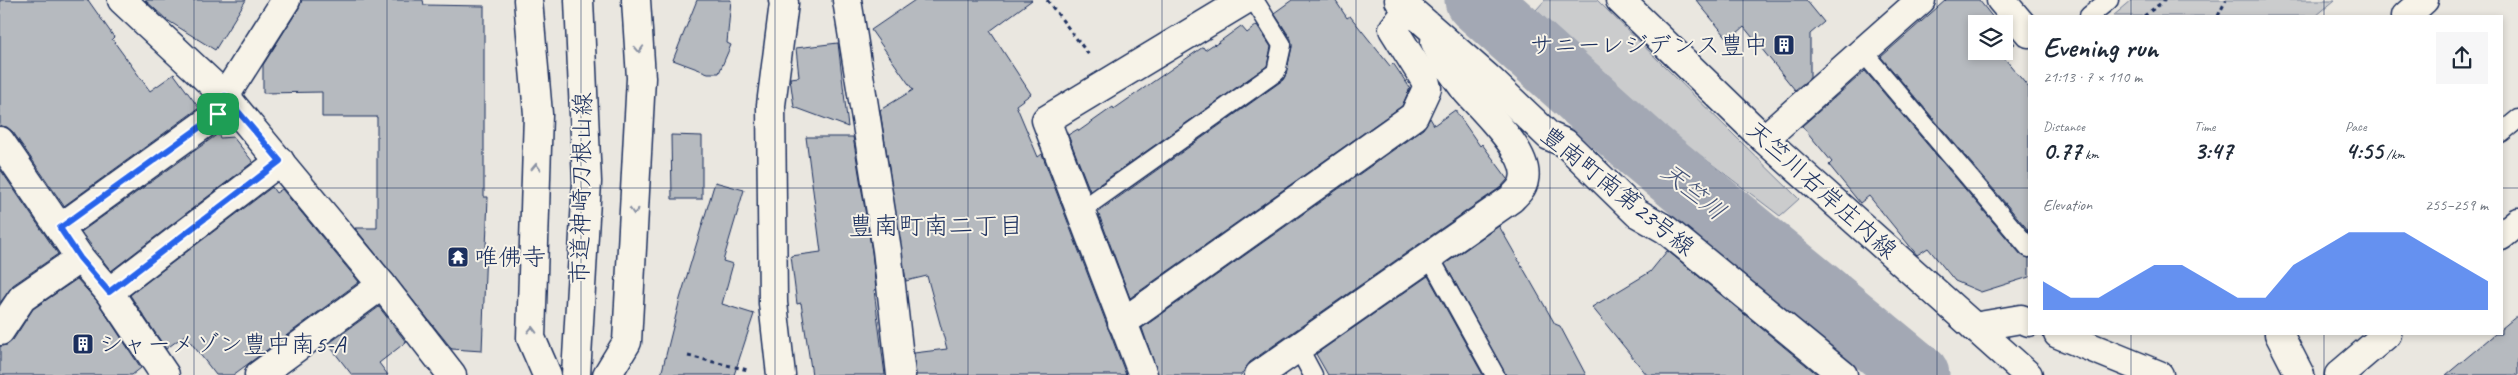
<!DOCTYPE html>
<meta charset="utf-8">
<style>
:root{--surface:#fff;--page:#f6f6f7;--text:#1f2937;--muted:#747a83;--accent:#2563eb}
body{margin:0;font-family:Caveat,"Klee One",sans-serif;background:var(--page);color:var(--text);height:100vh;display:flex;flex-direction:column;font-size:19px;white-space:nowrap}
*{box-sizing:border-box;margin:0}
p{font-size:16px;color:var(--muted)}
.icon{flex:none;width:28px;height:28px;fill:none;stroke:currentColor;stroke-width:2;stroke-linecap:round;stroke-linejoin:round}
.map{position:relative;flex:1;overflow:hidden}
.side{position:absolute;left:2028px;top:15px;width:475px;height:320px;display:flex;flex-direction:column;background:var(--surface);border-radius:0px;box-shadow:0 2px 8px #0003}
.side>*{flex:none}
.tools{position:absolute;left:1968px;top:15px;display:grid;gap:10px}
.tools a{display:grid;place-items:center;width:45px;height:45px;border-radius:0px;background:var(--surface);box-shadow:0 2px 8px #0003;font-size:25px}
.pin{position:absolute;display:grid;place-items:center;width:42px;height:42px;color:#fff;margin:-21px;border-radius:10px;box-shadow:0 2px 8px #0006}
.round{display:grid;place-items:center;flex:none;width:52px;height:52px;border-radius:0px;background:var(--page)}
.head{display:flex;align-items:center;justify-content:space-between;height:85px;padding:0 15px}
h1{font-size:28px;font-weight:800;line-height:38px}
.metrics{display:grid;grid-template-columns:repeat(3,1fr);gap:8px;height:85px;padding:5px 15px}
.metrics div{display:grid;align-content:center}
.metrics b{font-size:25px;font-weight:800}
.metrics small{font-size:14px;font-weight:400}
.metrics p{font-size:14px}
.chart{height:140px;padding:10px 15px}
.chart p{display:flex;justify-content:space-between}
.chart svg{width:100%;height:90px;margin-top:5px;fill:var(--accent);opacity:.7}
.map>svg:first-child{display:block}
.green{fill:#cbcccd;stroke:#737e96}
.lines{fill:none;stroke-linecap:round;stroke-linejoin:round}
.river{stroke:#a3a8b4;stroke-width:65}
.building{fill:#b6babf;stroke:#1b2f5e}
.lane-casing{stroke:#1b2f5e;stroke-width:21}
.street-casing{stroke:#1b2f5e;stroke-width:31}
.secondary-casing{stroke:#1b2f5e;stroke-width:31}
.path{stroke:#1b2f5e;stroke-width:3;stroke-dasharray:4 4;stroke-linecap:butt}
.lane{stroke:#f7f3e8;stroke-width:18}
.street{stroke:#f7f3e8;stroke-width:28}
.secondary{stroke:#f7f3e8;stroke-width:28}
.oneway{stroke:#8991a3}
.route-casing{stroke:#fff;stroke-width:10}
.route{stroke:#2563eb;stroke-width:6}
.grid{fill:none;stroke:#1b2f5e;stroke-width:1;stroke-opacity:0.55}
.labels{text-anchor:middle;stroke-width:4;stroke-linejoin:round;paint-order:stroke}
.poi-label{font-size:24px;fill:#1b2f5e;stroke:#f7f3e8;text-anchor:start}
.street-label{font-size:24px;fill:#1b2f5e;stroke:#f7f3e8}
.water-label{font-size:25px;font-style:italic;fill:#445378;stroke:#f7f3e8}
.neighbourhood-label{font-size:25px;fill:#1b2f5e;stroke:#f7f3e8}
</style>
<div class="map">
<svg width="2518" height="375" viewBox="0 0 2518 375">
<rect width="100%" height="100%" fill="#eae7e0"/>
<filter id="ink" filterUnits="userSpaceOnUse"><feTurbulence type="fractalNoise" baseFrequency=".02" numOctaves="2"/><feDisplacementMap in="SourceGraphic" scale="10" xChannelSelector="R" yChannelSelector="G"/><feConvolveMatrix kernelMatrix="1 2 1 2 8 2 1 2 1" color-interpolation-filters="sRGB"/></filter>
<g filter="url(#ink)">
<g class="green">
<polygon points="1545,0 1597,0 1799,199 1780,216 1667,130 1536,10"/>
<polygon points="2132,0 2335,0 2316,16 2113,16"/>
</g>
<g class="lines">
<polyline class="river" points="1477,0 1644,150 1917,375"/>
</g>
<g class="building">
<polygon points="0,0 88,0 114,37 112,39 150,91 174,74 199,108 64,206 13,132 7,127 0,126"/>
<polygon points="145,0 246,0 215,50 167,20"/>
<polygon points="302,0 423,0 424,5 484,6 484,197 488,197 482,351 452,349 355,228 377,228 377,117 322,117 322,92 263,93 263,65 299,8"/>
<polygon points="697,0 731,0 727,43 731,45 719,73 708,73 673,60"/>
<polygon points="915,0 1032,0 990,31 1031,94 1016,105 1038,157 1042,154 1126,375 916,375 914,353 947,349 927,276 906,281 880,110 913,90 871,30"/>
<polygon points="1292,0 1335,0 1347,18 1350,16 1390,66 1393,63 1410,88 1402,106 1130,298 1098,212 1283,80 1286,74 1292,47 1291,39 1274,13"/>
<polygon points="1696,0 1806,0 1824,22 1810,34 1810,78 1795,90 1744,27 1729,40"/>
<polygon points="1946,0 1979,0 1998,24 1976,24 1976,51 2004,51 2004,30 2015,44 2001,54 2029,88 2029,231 1881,57"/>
<polygon points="1257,25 1271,47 1267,66 1090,191 1068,135 1078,129 1079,131 1113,107 1114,109 1203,47 1205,50 1214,44 1215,45 1241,26 1247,33"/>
<polygon points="838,43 848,127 794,107 790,78 799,77 796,48"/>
<polygon points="1865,71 2021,255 2029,258 2029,277 1981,292 1955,281 1928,248 1917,255 1869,196 1860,203 1829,165 1832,162 1802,126"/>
<polygon points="1455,110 1480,146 1482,144 1508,179 1501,187 1250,362 1241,375 1158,375 1142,328 1423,129 1430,118 1434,125"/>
<polygon points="218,134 220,138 233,137 253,162 111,271 81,232"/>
<polygon points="671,135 702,136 702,199 672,199"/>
<polygon points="806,137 853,137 872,252 876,290 874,290 885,375 812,375 801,303 797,304 791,256 821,252"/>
<polygon points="0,169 58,254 13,285 0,303"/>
<polygon points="715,182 744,190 723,261 733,264 722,304 754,314 734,375 661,375 680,299"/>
<polygon points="272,187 276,193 282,189 359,282 233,375 216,375 185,335 166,349 130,295"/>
<polygon points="1499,226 1555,324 1560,326 1586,375 1506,375 1445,264"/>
<polygon points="1667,251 1669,252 1818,375 1647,375 1592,307 1650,272"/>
<polygon points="1428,276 1483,375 1328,375 1316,354"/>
<polygon points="77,279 97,301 141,368 132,375 0,375 0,346 7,345 13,340 33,309"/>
<polygon points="379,307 406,342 379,363 388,375 352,375 328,344"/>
<polygon points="2518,315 2518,375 2446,375 2495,334 2501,334 2501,329"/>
</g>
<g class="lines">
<g class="lane-casing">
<g id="lane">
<polyline points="2089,16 2109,0"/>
<polyline points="1863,52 2029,248"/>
<polyline points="2501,133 2518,119"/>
<polyline points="1080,211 1276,72 1282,45 1254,0"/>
<polyline points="1429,256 1495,375"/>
<polyline points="1298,347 1313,375"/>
</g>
</g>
<g class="street-casing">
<g id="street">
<polyline points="122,0 225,96 382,285 452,375"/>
<polyline points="528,0 538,114 531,338 547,375"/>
<polyline points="847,0 887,250 901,375"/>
<polyline points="1399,0 1488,78 1549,136 1565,143 1637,213 1665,229 1843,375"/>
<polyline points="1620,0 1764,139 2028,375"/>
<polyline points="2001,0 2029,33"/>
<polyline points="2406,16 2424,0"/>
<polyline points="1764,139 1921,0"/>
<polyline points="0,141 80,258 109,292 165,375"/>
<polyline points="60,228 218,114 225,96 286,0"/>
<polyline points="2501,236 2518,222"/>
<polyline points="109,292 280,161"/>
<polyline points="1122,323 1414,116 1427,88 1425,80 1393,29 1409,9"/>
<polyline points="1974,327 2021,319 2029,322"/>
<polyline points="0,331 22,298 80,258"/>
<polyline points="2058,334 2159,375"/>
<polyline points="2279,334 2300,375"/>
<polyline points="259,375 382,285"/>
<polyline points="607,375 627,342 641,78 636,0"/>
<polyline points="781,375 773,303 771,105 784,3 783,0"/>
<polyline points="1143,375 1046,120 1245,0"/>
<path d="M1259,375L1511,199C1516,194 1523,188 1524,180C1531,153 1480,108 1464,88C1453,73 1442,59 1435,42"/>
<polyline points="2339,375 2387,334"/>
</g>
</g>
<g class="secondary-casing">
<polyline id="secondary" points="576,375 587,182 579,0"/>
</g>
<g class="path">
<polyline points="1047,0 1089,55"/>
<polyline points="2144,16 2165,0"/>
<polyline points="2218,16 2226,0"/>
<polyline points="688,356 748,370"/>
</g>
<use href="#lane" class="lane"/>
<use href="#street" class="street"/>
<use href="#secondary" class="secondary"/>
</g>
<defs><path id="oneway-chevron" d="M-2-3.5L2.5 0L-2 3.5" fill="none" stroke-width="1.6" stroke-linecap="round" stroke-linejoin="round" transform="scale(1.25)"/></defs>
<g class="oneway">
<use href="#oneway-chevron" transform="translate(639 49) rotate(87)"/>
<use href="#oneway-chevron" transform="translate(536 167) rotate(-88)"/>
<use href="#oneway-chevron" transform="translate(634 211) rotate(93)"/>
<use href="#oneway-chevron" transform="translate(532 330) rotate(-89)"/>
</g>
</g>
<g class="lines" filter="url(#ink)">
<g class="route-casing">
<polygon id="route" points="225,96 280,161 109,292 80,258 60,228 218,114"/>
</g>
<use href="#route" class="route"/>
</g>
<path class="grid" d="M194,0V375M387,0V375M581,0V375M775,0V375M968,0V375M1162,0V375M1356,0V375M1550,0V375M1743,0V375M1937,0V375M2131,0V16M2324,0V16M0,188H2029M2501,188H2518M2131,334V375M2324,334V375"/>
<defs>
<g id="building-square" transform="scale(1.125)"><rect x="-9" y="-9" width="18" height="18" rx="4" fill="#1b2f5e" stroke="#f7f3e8"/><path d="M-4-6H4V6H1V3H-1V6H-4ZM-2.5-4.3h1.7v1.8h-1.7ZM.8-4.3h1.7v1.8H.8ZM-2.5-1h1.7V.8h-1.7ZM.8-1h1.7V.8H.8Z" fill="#fff"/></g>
<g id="temple-square" transform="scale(1.125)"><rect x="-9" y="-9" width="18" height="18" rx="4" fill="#1b2f5e" stroke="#f7f3e8"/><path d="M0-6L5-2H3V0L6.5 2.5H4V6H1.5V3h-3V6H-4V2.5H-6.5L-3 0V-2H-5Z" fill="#fff"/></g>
</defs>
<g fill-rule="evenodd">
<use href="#building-square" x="1784" y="45"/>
<use href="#temple-square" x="458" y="257"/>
<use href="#building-square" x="83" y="344"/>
</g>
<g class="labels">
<g class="poi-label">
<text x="1768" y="53" text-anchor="end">サニーレジデンス豊中</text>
<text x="474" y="265">唯佛寺</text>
<text x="99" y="352">シャーメゾン豊中南5-A</text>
</g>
<g class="street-label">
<text transform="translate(581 188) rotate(-89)" y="8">市道神崎刀根山線</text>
<text transform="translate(1822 190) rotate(42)" y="8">天竺川右岸庄内線</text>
<text transform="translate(1618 191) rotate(39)" y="8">豊南町南第23号線</text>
</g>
<g class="water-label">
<text transform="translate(1694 191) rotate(39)" y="9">天竺川</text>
</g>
<g class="neighbourhood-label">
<text x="936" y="234">豊南町南二丁目</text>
</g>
</g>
</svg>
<div class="tools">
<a><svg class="icon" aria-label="layers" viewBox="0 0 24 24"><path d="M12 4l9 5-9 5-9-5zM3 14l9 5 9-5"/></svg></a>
</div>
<div class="pin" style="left:218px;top:114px;background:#1e9e55"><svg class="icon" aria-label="arrive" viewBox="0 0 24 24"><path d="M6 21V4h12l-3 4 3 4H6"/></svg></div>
<section class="side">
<div class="head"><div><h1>Evening run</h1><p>21:13 · 7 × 110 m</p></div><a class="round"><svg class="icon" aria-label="share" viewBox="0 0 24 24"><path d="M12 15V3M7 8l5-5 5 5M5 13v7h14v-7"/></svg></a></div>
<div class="metrics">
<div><p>Distance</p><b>0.77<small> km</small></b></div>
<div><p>Time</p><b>3:47</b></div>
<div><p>Pace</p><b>4:55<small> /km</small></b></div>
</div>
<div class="chart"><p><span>Elevation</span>255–259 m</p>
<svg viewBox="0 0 160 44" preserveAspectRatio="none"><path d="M0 44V30L10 38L20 38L30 30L40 22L50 22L60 30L70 38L80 38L90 22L100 14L110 6L120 6L130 6L140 14L150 22L160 30V44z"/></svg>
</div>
</section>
</div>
